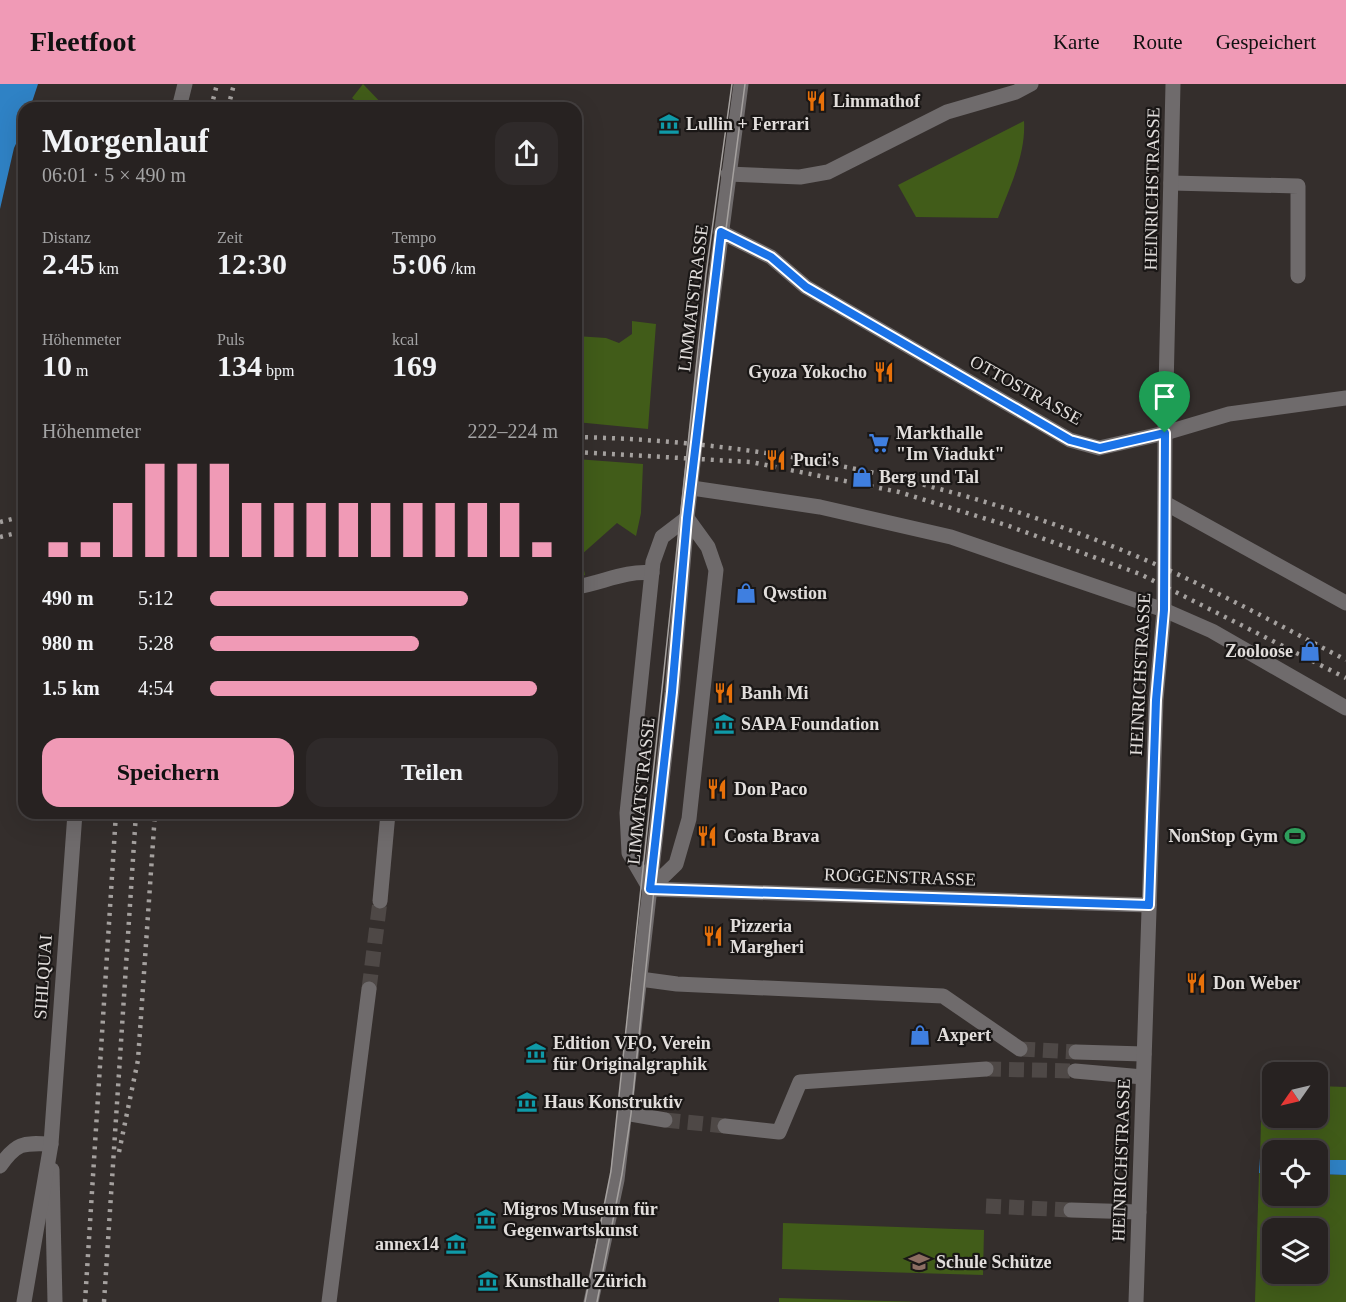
<!DOCTYPE html>
<html lang="de">
<meta charset="utf-8">
<style>
:root{--surface:#272221;--page:#2f2a2a;--text:#f1f3f6;--muted:#a4a4a5;--line:#433f3f;--accent:#f09ab6}
body{margin:0;font-family:"Times New Roman",serif;background:var(--page);color:var(--text);height:100vh;display:flex;flex-direction:column;font-size:22px;white-space:nowrap}
*{box-sizing:border-box;margin:0}
p{font-size:20px;color:var(--muted)}
.icon{flex:none;width:33px;height:33px;fill:none;stroke:currentColor;stroke-width:2;stroke-linecap:round;stroke-linejoin:round}
.map{position:relative;flex:1;overflow:hidden}
.details{position:absolute;left:18px;top:18px;width:564px;height:717px;display:flex;flex-direction:column;background:var(--surface);border-radius:18px;box-shadow:0 6px 24px #0002,0 0 0 2px var(--line)}
.details>*{flex:none}
.needle{width:39px;rotate:236deg}
.buttons{position:absolute;left:1262px;top:978px;display:grid;gap:12px}
.buttons a{display:grid;place-items:center;width:66px;height:66px;border-radius:12px;background:var(--surface);box-shadow:0 6px 24px #0002,0 0 0 2px var(--line);font-size:30px}
.pin{position:absolute;display:grid;place-items:center;width:51px;height:51px;color:#fff;margin:-62px -26px;border-radius:50% 50% 50% 0;rotate:-45deg;box-shadow:0 0 6px #0007}
.pin .icon{rotate:45deg}
.round{display:grid;place-items:center;flex:none;width:63px;height:63px;border-radius:18px;background:var(--page)}
.overview{display:flex;align-items:center;justify-content:space-between;height:102px;padding:0 24px}
h1{font-size:33px;font-weight:800;line-height:45px}
.stats{display:grid;grid-template-columns:repeat(3,1fr);gap:9px;height:102px;padding:6px 24px}
.stats div{display:grid;align-content:center}
.stats b{font-size:30px;font-weight:800}
.stats small{font-size:16px;font-weight:400}
.stats p{font-size:16px}
.chart{height:168px;padding:12px 24px}
.chart p{display:flex;justify-content:space-between}
.chart svg{width:100%;height:108px;margin-top:6px;stroke:var(--accent);stroke-width:6}
.primary-button{display:flex;gap:12px;margin-top:auto;padding:12px 24px}
.primary-button a{flex:1;height:69px;border-radius:18px;background:var(--accent);color:#111;font-size:24px;font-weight:800;line-height:69px;text-align:center}
.primary-button a+a{background:var(--page);color:var(--text)}
ul{padding:0 24px;list-style:none;font-size:20px}
li{display:grid;grid-template-columns:96px 72px 1fr;align-items:center;height:45px}
li i{height:15px;border-radius:8px;background:var(--accent)}
header{display:flex;align-items:center;gap:36px;box-sizing:border-box;height:84px;padding:0 30px;background:var(--accent);color:#111}
header strong{font-size:28px}
nav{display:flex;gap:33px;margin-inline-start:auto;font-size:21px}
.map>svg:first-child{display:block}
.green{fill:#415c19;fill-rule:evenodd}
.water{fill:#2f82c5}
.lines{fill:none;stroke-linecap:round;stroke-linejoin:round}
.minor-tunnel{stroke:#4e4846;stroke-width:15;stroke-dasharray:15 8;stroke-linecap:butt}
.minor{stroke:#6f6b6c;stroke-width:15}
.tram{stroke:#a5a19f;stroke-width:1.5}
.rail{stroke:#a5a19f;stroke-width:4.5;stroke-dasharray:3 6;stroke-linecap:butt}
.route-casing{stroke:#fff;stroke-width:12}
.route{stroke:#1a73e8;stroke-width:8}
.labels{text-anchor:middle;stroke-width:4.5;stroke-linejoin:round;paint-order:stroke}
.poi-label{font-size:18px;font-weight:bold;fill:#e2dedc;stroke:#1a1716;text-anchor:start}
.street-label{font-size:18px;fill:#e2dedc;stroke:#1a1716}
</style>
<header>
<strong>Fleetfoot</strong>
<nav><a>Karte</a><a>Route</a><a>Gespeichert</a></nav>
</header>
<div class="map">
<svg width="1346" height="1218" viewBox="0 0 1346 1218">
<rect width="100%" height="100%" fill="#342e2c"/>
<g class="green">
<polygon points="363,0 386,24 365,24 352,14"/>
<path d="M1024,37C1026,71 1010,102 998,134L916,133L898,101Z"/>
<polygon points="632,237 656,240 648,345 576,338 576,252 606,254 619,259 632,250"/>
<polygon points="576,375 643,380 641,429 636,452 617,439 581,471 585,491 576,493"/>
<polygon points="1262,1001 1272,1001 1272,1034 1317,1034 1317,1002 1346,1003 1346,1076 1317,1076 1317,1066 1272,1066 1272,1074 1260,1074"/>
<path d="M1259,1089H1272V1112H1317V1090L1346,1091V1218H1255ZM1317,1144V1190H1272V1144Z"/>
<polygon points="783,1139 984,1146 983,1191 782,1185"/>
<polygon points="779,1214 923,1218 779,1218"/>
</g>
<g class="water">
<polygon points="0,0 38,0 30,24 24,24 24,43 14,64 0,125"/>
<polygon points="1260,1074 1272,1074 1272,1089 1259,1089"/>
<polygon points="1317,1076 1346,1076 1346,1091 1317,1090"/>
</g>
<g class="lines">
<g class="minor-tunnel">
<polyline points="369,905 380,817"/>
<polyline points="1020,965 1076,968"/>
<polyline points="986,985 1075,987"/>
<polyline points="665,1036 725,1042"/>
<polyline points="986,1122 1071,1126"/>
</g>
<g class="minor">
<polyline points="179,24 185,0"/>
<polyline points="728,90 800,93 828,88 947,28 1016,8 1031,0"/>
<polyline points="1171,99 1298,102 1298,192"/>
<polyline points="721,148 771,173 806,203 1070,356 1099,364 1165,349 1229,330 1346,314"/>
<polyline points="692,404 820,423 951,453 1164,526 1212,547 1346,624"/>
<polyline points="1165,419 1346,519"/>
<path d="M576,503C602,499 626,486 652,489"/>
<polyline points="650,805 1149,821"/>
<polyline points="650,805 676,780 689,735 716,486 708,463 687,434"/>
<polyline points="650,805 629,769 627,729 653,478 662,453 687,434"/>
<polyline points="380,817 388,729"/>
<polyline points="640,895 677,900 943,912 1020,965"/>
<polyline points="1076,968 1144,970"/>
<polyline points="1075,987 1143,993"/>
<polyline points="625,1029 665,1036"/>
<polyline points="725,1042 779,1048 800,998 986,985"/>
<path d="M0,1082C17,1058 23,1059 51,1060"/>
<polyline points="52,1086 55,1218"/>
<polyline points="1071,1126 1139,1128"/>
<polyline points="24,1218 51,1060 75,729"/>
<polyline points="329,1218 369,905"/>
<polyline points="591,1218 617,1096 672,608 687,434 702,298 741,0"/>
<polyline points="1136,1218 1156,616 1164,526 1165,349 1173,0"/>
</g>
<g class="tram">
<polyline points="585,1218 611,1087 706,190 732,0"/>
<polyline points="597,1218 622,1090 631,1030 706,298 745,0"/>
</g>
<g class="rail">
<polyline points="211,24 217,0"/>
<polyline points="228,24 234,0"/>
<path d="M576,353C772,357 968,400 1148,477C1215,506 1281,542 1346,576"/>
<polyline points="576,368 751,378 899,408 1006,441 1140,490 1346,594"/>
<polyline points="0,438 24,432"/>
<polyline points="0,453 24,447"/>
<polyline points="119,1068 138,976 155,729"/>
<polyline points="85,1218 116,729"/>
<polyline points="104,1218 136,729"/>
</g>
</g>
<g class="lines">
<g class="route-casing">
<polygon id="route" points="721,148 771,173 806,203 1070,356 1100,364 1165,349 1164,526 1156,616 1149,821 650,805 672,608 687,434"/>
</g>
<use href="#route" class="route"/>
</g>
<defs>
<g id="restaurant-bare" transform="scale(1.62)"><path d="M-5-6h1v4h1v-4h1v4h1v-4h1v5L-1.5 .5V6h-2V.5L-5-1ZM5-6V6H3V1.5H1.5Q1.5-4 5-6Z" fill="#e8710a" stroke="#1a1716" stroke-width="2.5" paint-order="stroke"/></g>
<g id="museum-bare" transform="scale(1.62)"><path d="M0-6L6-3V-2H-6V-3ZM-5-1h2V3h-2ZM-1-1h2V3h-2ZM3-1h2V3H3ZM-6 4H6V6H-6Z" fill="#0f9aa8" stroke="#1a1716" stroke-width="2.5" paint-order="stroke"/></g>
<g id="supermarket-bare" transform="scale(1.62)"><path d="M-6-5.5h2.5l.6 2H6L4.5 2H-2.5L-4.4-4H-6ZM-1.5 3.2a1.3 1.3 0 1 0 .1 0ZM3 3.2a1.3 1.3 0 1 0 .1 0Z" fill="#3f7fe0" stroke="#1a1716" stroke-width="2.5" paint-order="stroke"/></g>
<g id="shop-bare" transform="scale(1.62)"><path d="M-5-2.5h2.3a2.7 3.5 0 0 1 5.4 0H5L5.5 6h-11ZM-1.5-2.5h3a1.5 2.3 0 0 0-3 0Z" fill="#3f7fe0" stroke="#1a1716" stroke-width="2.5" paint-order="stroke"/></g>
<g id="stadium-bare" transform="scale(1.62)"><path d="M0-5a6.5 5 0 1 0 0 10a6.5 5 0 1 0 0-10ZM-3.5-1.8h7v3.6h-7Z" fill="#2e9e5b" stroke="#1a1716" stroke-width="2.5" paint-order="stroke"/></g>
<g id="school-bare" transform="scale(1.62)"><path d="M0-5L7-2L0 1L-7-2ZM-4 1L0 2.5L4 1V4Q0 6-4 4Z" fill="#8d6e63" stroke="#1a1716" stroke-width="2.5" paint-order="stroke"/></g>
</defs>
<g fill-rule="evenodd">
<use href="#restaurant-bare" x="816" y="17"/>
<use href="#museum-bare" x="669" y="40"/>
<use href="#restaurant-bare" x="884" y="288"/>
<use href="#supermarket-bare" x="879" y="359"/>
<use href="#restaurant-bare" x="776" y="376"/>
<use href="#shop-bare" x="862" y="393"/>
<use href="#shop-bare" x="746" y="509"/>
<use href="#shop-bare" x="1310" y="567"/>
<use href="#restaurant-bare" x="724" y="609"/>
<use href="#museum-bare" x="724" y="640"/>
<use href="#restaurant-bare" x="717" y="705"/>
<use href="#restaurant-bare" x="707" y="752"/>
<use href="#stadium-bare" x="1295" y="752"/>
<use href="#restaurant-bare" x="713" y="852"/>
<use href="#restaurant-bare" x="1196" y="899"/>
<use href="#shop-bare" x="920" y="951"/>
<use href="#museum-bare" x="536" y="969"/>
<use href="#museum-bare" x="527" y="1018"/>
<use href="#museum-bare" x="486" y="1135"/>
<use href="#museum-bare" x="456" y="1160"/>
<use href="#school-bare" x="919" y="1178"/>
<use href="#museum-bare" x="488" y="1197"/>
</g>
<g class="labels">
<g class="poi-label">
<text x="833" y="23">Limmathof</text>
<text x="686" y="46">Lullin + Ferrari</text>
<text x="867" y="294" text-anchor="end">Gyoza Yokocho</text>
<text x="896" y="355">Markthalle<tspan x="896" dy="21">"Im Viadukt"</tspan></text>
<text x="793" y="382">Puci's</text>
<text x="879" y="399">Berg und Tal</text>
<text x="763" y="515">Qwstion</text>
<text x="1293" y="573" text-anchor="end">Zooloose</text>
<text x="741" y="615">Banh Mi</text>
<text x="741" y="646">SAPA Foundation</text>
<text x="734" y="711">Don Paco</text>
<text x="724" y="758">Costa Brava</text>
<text x="1278" y="758" text-anchor="end">NonStop Gym</text>
<text x="730" y="848">Pizzeria<tspan x="730" dy="21">Margheri</tspan></text>
<text x="1213" y="905">Don Weber</text>
<text x="937" y="957">Axpert</text>
<text x="553" y="965">Edition VFO, Verein<tspan x="553" dy="21">für Originalgraphik</tspan></text>
<text x="544" y="1024">Haus Konstruktiv</text>
<text x="503" y="1131">Migros Museum für<tspan x="503" dy="21">Gegenwartskunst</tspan></text>
<text x="439" y="1166" text-anchor="end">annex14</text>
<text x="936" y="1184">Schule Schütze</text>
<text x="505" y="1203">Kunsthalle Zürich</text>
</g>
<g class="street-label">
<text transform="translate(1152 105) rotate(-89)" y="6">HEINRICHSTRASSE</text>
<text transform="translate(693 214) rotate(-83)" y="6">LIMMATSTRASSE</text>
<text transform="translate(1026 306) rotate(29)" y="6">OTTOSTRASSE</text>
<text transform="translate(1140 590) rotate(-87)" y="6">HEINRICHSTRASSE</text>
<text transform="translate(641 707) rotate(-84)" y="6">LIMMATSTRASSE</text>
<text transform="translate(900 793) rotate(2)" y="6">ROGGENSTRASSE</text>
<text transform="translate(43 893) rotate(-86)" y="6">SIHLQUAI</text>
<text transform="translate(1121 1076) rotate(-88)" y="6">HEINRICHSTRASSE</text>
</g>
</g>
</svg>
<div class="buttons">
<a><svg class="needle" viewBox="-14 -14 28 28"><path d="M0-13l5 13h-10z" fill="#e53935"/><path d="M0 13l5-13h-10z" fill="#a4a4a5"/></svg></a>
<a><svg class="icon" aria-label="locate" viewBox="0 0 24 24"><circle cx="12" cy="12" r="6"/><path d="M12 2v4M12 18v4M2 12h4M18 12h4"/></svg></a>
<a><svg class="icon" aria-label="layers" viewBox="0 0 24 24"><path d="M12 4l9 5-9 5-9-5zM3 14l9 5 9-5"/></svg></a>
</div>
<div class="pin" style="left:1165px;top:349px;background:#1e9e55"><svg class="icon" aria-label="arrive" viewBox="0 0 24 24"><path d="M6 21V4h12l-3 4 3 4H6"/></svg></div>
<section class="details">
<div class="overview"><div><h1>Morgenlauf</h1><p>06:01 · 5 × 490 m</p></div><a class="round"><svg class="icon" aria-label="share" viewBox="0 0 24 24"><path d="M12 15V3M7 8l5-5 5 5M5 13v7h14v-7"/></svg></a></div>
<div class="stats">
<div><p>Distanz</p><b>2.45<small> km</small></b></div>
<div><p>Zeit</p><b>12:30</b></div>
<div><p>Tempo</p><b>5:06<small> /km</small></b></div>
</div>
<div class="stats">
<div><p>Höhenmeter</p><b>10<small> m</small></b></div>
<div><p>Puls</p><b>134<small> bpm</small></b></div>
<div><p>kcal</p><b>169</b></div>
</div>
<div class="chart"><p><span>Höhenmeter</span>222–224 m</p>
<svg viewBox="0 0 160 44" preserveAspectRatio="none"><path d="M5 44V38M15 44V38M25 44V22M35 44V6M45 44V6M55 44V6M65 44V22M75 44V22M85 44V22M95 44V22M105 44V22M115 44V22M125 44V22M135 44V22M145 44V22M155 44V38"/></svg>
</div>
<ul>
<li><b>490 m</b>5:12<i style="width:74%"></i></li>
<li><b>980 m</b>5:28<i style="width:60%"></i></li>
<li><b>1.5 km</b>4:54<i style="width:94%"></i></li>
</ul>
<div class="primary-button"><a>Speichern</a><a>Teilen</a></div>
</section>
</div>
